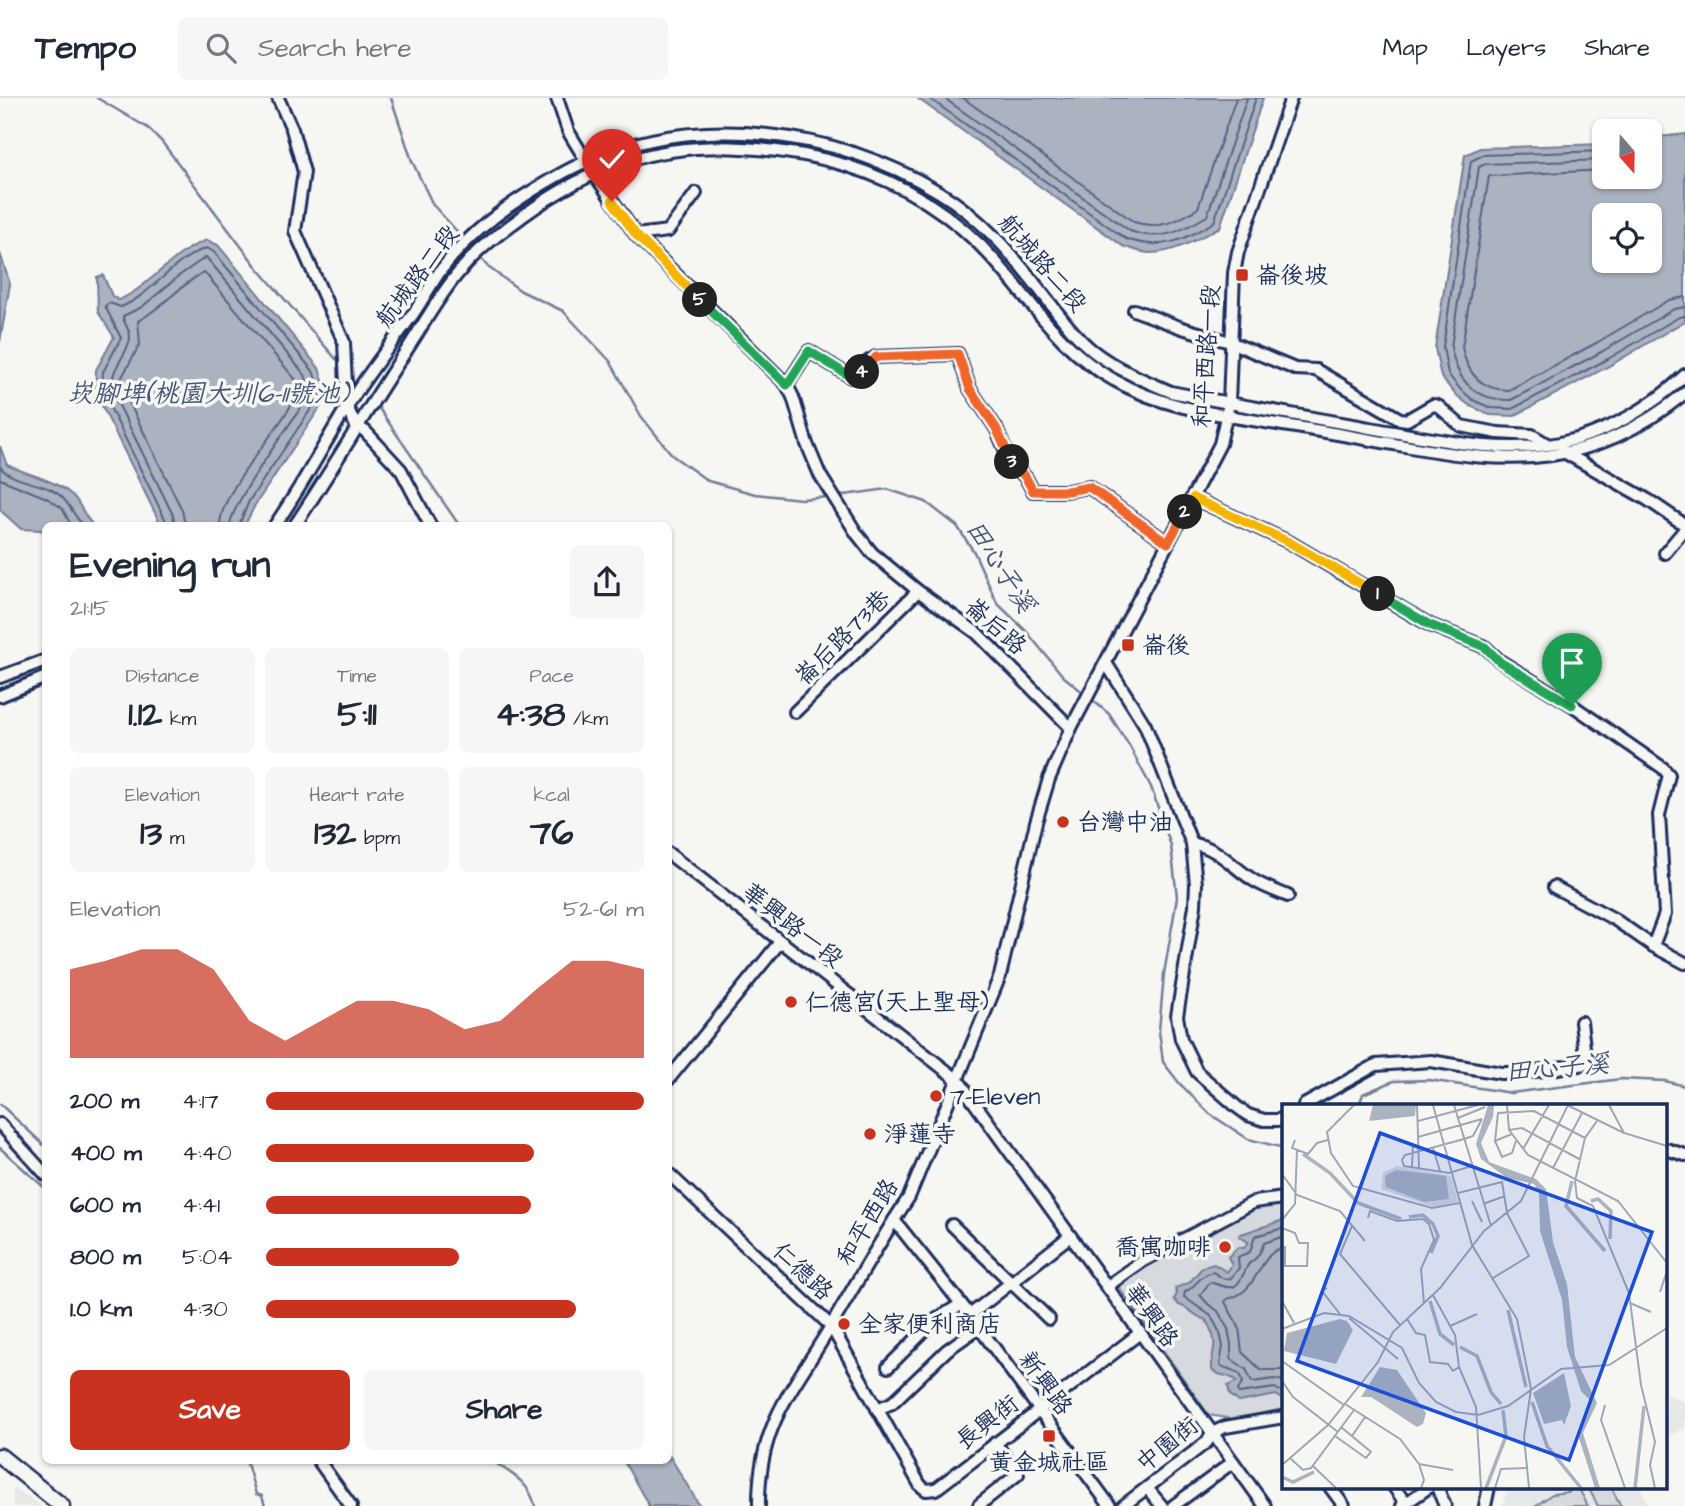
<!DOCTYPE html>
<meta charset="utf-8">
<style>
:root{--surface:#fff;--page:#f6f6f7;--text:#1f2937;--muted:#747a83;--line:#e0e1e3;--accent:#c8321e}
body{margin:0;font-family:"Architects Daughter","LXGW WenKai TC",sans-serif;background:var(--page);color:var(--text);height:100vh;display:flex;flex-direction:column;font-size:26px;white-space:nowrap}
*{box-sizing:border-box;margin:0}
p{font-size:23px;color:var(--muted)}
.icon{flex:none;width:38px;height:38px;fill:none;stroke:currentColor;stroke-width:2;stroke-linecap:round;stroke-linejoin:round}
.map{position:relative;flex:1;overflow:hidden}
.panel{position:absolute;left:42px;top:424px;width:630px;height:942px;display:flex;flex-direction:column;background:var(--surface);border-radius:10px;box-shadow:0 2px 5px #0004}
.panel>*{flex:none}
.needle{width:46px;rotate:160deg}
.tools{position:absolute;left:1592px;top:21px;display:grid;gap:14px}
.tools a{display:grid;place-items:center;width:70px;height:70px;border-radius:10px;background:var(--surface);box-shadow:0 2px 5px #0004;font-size:35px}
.pin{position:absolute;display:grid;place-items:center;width:60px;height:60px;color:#fff;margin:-72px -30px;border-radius:50% 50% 50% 0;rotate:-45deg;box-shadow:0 0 7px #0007}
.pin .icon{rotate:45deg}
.km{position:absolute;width:35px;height:35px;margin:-18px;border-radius:50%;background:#222;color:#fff;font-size:19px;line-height:35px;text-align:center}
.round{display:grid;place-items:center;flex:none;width:74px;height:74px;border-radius:10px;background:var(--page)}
.headline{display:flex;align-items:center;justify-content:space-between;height:119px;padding:0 28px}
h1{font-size:38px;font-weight:700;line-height:52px}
.metrics{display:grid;grid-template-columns:repeat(3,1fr);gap:10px;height:119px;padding:7px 28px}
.metrics div{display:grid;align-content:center;border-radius:10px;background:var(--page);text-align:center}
.metrics b{font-size:35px;font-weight:700}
.metrics small{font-size:19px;font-weight:400}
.metrics p{font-size:19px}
.chart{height:196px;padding:14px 28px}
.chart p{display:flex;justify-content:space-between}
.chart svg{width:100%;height:126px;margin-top:7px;fill:var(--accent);opacity:.7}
.primary-button{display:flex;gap:14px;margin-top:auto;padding:14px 28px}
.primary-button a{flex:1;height:80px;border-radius:10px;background:var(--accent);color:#fff;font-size:28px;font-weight:700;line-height:80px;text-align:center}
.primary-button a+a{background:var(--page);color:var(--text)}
ul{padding:0 28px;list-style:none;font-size:23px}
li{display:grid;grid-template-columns:112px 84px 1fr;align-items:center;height:52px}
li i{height:18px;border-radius:9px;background:var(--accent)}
header{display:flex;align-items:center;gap:42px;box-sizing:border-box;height:98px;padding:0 35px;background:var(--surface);border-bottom:2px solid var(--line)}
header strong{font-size:33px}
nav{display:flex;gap:38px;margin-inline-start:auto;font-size:24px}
.search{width:490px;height:63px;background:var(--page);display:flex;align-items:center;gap:18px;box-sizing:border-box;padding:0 24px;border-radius:10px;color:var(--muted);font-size:26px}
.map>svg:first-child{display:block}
.built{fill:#e6e7e7}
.green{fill:#d6d9dd;stroke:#78849e;stroke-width:2}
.water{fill:#abb2c0;stroke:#717e99;stroke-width:2;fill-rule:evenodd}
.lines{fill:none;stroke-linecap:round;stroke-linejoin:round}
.shore{stroke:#556385;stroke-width:2}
.stream{stroke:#717e99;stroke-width:2.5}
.minor-casing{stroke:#1b2f5e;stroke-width:16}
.major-casing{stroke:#1b2f5e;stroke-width:19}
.minor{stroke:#f6f6f2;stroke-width:10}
.major{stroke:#f6f6f2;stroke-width:14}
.split-1-casing{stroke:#fff;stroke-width:14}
.split-2-casing{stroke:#fff;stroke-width:14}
.split-3-casing{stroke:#fff;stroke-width:14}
.split-4-casing{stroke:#fff;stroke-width:14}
.split-5-casing{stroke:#fff;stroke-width:14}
.split-6-casing{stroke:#fff;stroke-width:14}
.split-1{stroke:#22a559;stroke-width:9}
.split-2{stroke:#f5b400;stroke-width:9}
.split-3{stroke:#f0652b;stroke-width:9}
.split-4{stroke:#f0652b;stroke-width:9}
.split-5{stroke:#22a559;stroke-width:9}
.split-6{stroke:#f5b400;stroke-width:9}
.poi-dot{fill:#c8321e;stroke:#f6f6f2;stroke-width:2.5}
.labels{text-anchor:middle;stroke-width:7;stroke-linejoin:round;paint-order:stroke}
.street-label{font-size:24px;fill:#1b2f5e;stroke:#f6f6f2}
.poi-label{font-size:24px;fill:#1b2f5e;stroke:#f6f6f2;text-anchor:start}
.water-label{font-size:26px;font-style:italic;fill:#46567b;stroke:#f6f6f2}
.inset-river{fill:none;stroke:#abb2c0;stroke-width:3.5}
.inset-road{fill:none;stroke:#9ea6b7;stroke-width:2}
.view{fill:#1d4ed8;fill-opacity:0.15;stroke:#1d4ed8;stroke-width:3.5}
.inset-edge{fill:none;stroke:#1b2f5e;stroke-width:3.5}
</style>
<header>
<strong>Tempo</strong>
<div class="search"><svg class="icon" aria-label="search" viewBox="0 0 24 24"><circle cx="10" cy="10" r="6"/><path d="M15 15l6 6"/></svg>Search here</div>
<nav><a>Map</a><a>Layers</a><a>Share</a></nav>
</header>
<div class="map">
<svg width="1685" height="1408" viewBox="0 0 1685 1408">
<rect width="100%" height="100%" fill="#f6f6f2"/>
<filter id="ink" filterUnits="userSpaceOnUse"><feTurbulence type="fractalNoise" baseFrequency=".0143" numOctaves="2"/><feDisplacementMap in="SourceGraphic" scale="14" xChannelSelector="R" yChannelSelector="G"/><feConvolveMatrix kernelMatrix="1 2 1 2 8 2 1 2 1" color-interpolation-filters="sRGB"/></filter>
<g filter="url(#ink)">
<g class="built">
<polygon points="1666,1296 1685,1305 1685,1330 1666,1339"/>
<polygon points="13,1389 41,1408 13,1408"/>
<polygon points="1507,1389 1640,1389 1649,1408 1503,1408"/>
</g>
<g class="green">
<path d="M1284,1102V1311L1233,1321L1209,1317L1118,1188C1140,1167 1168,1154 1195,1139C1224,1124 1251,1107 1284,1102Z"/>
<polygon points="1566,1389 1578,1389 1588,1408 1536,1408 1552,1396 1569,1394"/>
<polygon points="1588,1389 1611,1389 1621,1408 1598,1408"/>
</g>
<g class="water">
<path d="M917,0H1263L1220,129C1199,140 1175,155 1150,155C1142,155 1131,151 1123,148Z"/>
<path d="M1685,36V223L1611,267L1514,318L1490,317L1470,308L1455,296L1441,279L1435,250L1465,57L1480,50L1605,46V79H1650V40ZM1605,117H1650V163H1605Z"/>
<path d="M207,142L218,147L319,270L327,293L321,308L255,407L245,427H161L95,294L96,272L114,239L98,214L97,179L103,177L112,198L119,202C152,187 173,154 207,142Z"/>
<polygon points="0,155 10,186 0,244"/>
<path d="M0,348L7,367C28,377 57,382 74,399C81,407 84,418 93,427H46L45,436L41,432L21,431L0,412Z"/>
<path d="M1284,1122V1302L1276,1297L1239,1304L1230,1297L1228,1288L1237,1283C1229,1276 1219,1279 1212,1272C1211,1246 1221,1250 1206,1222C1195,1219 1190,1210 1179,1207L1174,1201L1177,1196L1175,1190L1189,1185L1203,1169L1214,1166L1227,1174L1232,1167L1228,1159L1238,1149L1244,1150L1248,1144L1239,1138L1241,1136Z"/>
<polygon points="669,1357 698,1405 701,1408 649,1408 623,1362 668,1362"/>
</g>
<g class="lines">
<g class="shore">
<path d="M929,0L1126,141C1161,153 1183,143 1214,124L1256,0"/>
<path d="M944,0L1130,133C1160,144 1180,134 1207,118L1247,0"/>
<path d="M963,0L1134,124C1159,132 1177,124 1198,110L1236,0"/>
<polyline points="1605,53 1483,57 1471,63 1443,249 1448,276 1460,291 1473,302 1491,310 1512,311 1608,261 1679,219 1685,218"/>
<path d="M1605,62L1485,66L1479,69L1451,249C1457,284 1475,302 1511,302L1603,253L1674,211L1685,209"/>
<path d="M1605,72L1489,78L1462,249C1467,276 1481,292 1509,292L1598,244L1669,202L1685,199"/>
<path d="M0,369C12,383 34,384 50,391C70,401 70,414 83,427"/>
<polyline points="0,381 47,400 62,410 71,427"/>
<path d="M166,427L165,421L102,293L103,274L121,240L105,208L109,205L121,209C153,196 174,160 207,150L214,154L313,273L320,293L315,305L249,403L239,427"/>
<path d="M175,427L173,417L111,291C111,268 130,254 130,239C130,231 123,225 123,218L142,209L180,177L206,159L305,277L310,292L307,301C291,325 232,404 230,427"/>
<path d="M185,427L182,412L122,290V279L140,246L138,223C162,210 180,187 204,174L296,282L299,292C284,329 221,390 220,427"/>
<path d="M1284,1130L1255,1138L1250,1154L1238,1159L1239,1170L1231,1180L1224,1181L1213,1174C1200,1176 1196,1189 1185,1194L1184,1199L1211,1218L1220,1235L1223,1248L1220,1267C1228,1273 1241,1270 1243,1284L1238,1292L1239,1295L1275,1290L1284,1295"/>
<path d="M1284,1138L1264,1145C1262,1150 1260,1156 1256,1160C1254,1162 1249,1165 1248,1167C1236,1191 1237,1194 1210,1184L1200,1197L1208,1206L1218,1213L1228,1231L1231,1246V1261L1246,1271L1252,1284L1274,1281L1284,1283"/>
<path d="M1284,1149C1257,1155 1260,1195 1227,1201L1225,1204L1239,1229L1242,1254L1261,1272H1284"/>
</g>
<g class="stream">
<polyline points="97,0 148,30 162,44 256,168 336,261"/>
<polyline points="391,0 412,63 433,107 464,141"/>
<polyline points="478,157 488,169 521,193 563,213 610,263 641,318 673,358 708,383 755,396 801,401 828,399"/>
<polyline points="378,309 459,427"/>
<polyline points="838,398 887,391 926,404 957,428 974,454 997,505 1026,533 1063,578 1085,596"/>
<polyline points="1090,600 1109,616 1130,649 1151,689 1171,748 1177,799 1164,876 1159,933 1163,964 1180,986 1210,1016 1248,1041 1284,1050"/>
<polyline points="0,1006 46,1049"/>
<polyline points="1359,1007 1363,996 1394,983 1429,982 1511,995 1621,981 1665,983 1685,988"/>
<polyline points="0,1050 46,1091"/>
<polyline points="246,1362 256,1396 262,1398 265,1408"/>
<path d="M491,1362C510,1375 529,1383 535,1408"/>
</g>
<g class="minor-casing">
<g id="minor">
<polyline points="278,0 292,31 304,74 295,133 344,244 347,309 356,328 365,333 401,372 430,427"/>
<polyline points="557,0 568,33 593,74 636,137 787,287 793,299 807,346 820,377 857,436 872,455 918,493 977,535 1071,630"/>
<polyline points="636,137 668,133 696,95"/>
<polyline points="1134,212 1182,230 1230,244 1295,271 1316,272 1400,321 1407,322 1433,307 1438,308 1461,328 1498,335 1532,337 1547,346"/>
<polyline points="787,287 809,253 851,279 859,278 869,263 876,259 958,256 970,291 996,330 1010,363 1026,380 1033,393 1067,393 1089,389 1168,445"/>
<polyline points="1562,353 1648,402 1685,427"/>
<polyline points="1193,400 1289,444 1430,527 1485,549 1500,563 1572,607 1663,670 1669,677 1659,717 1665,816 1653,848"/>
<path d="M275,427C301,390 322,350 345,312C365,279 390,248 413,216C423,202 431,186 441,172C464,142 493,118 524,98C543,86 564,73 585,64C697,13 836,32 939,94C982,120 1013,157 1043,196C1058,215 1074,238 1093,253C1116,271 1145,283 1171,294C1237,307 1303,318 1370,330C1432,340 1497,357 1560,345C1606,336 1652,309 1685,277"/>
<path d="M295,427C334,369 369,308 408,250C425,224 440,196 460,173C478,151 500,135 523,118C591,68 658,45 742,50C807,53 871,69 926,104C951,120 976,141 996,164C1032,205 1064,255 1114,282C1166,312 1225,317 1283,327C1322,333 1361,340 1399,347C1513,368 1591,371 1685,295"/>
<polyline points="1665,455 1685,431"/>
<polyline points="1106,565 1145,627 1192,746 1196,786 1195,808 1177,918 1181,941 1197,974 1237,1009 1248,1017 1264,1022 1278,1022 1284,1020"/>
<polyline points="0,579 46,562"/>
<polyline points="0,598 46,579"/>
<polyline points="795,614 918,493"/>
<path d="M1192,746C1215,747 1234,770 1253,782C1264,789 1276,793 1288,798"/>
<polyline points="668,755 958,982 1265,1408"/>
<polyline points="1554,789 1614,821 1653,848 1685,865"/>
<polyline points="668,982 780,844"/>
<polyline points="1304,1007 1376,967 1431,963 1501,975 1521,975 1586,966 1581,924"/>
<polyline points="0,1026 46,1077"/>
<polyline points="1666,1051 1685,1057"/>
<polyline points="668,1075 831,1228 920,1387 926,1392 936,1391 1140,1235"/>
<polyline points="894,1122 970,1217 1110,1408"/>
<polyline points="952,1127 1049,1221"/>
<polyline points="1106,1189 1143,1163 1254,1104 1284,1100"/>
<polyline points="970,1217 1070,1138"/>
<polyline points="888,1269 934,1223 961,1206"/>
<polyline points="877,1311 892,1305 947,1252 978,1230"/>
<polyline points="318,1362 351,1408"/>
<polyline points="1330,1389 1344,1408"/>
<polyline points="1394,1389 1406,1406"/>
<polyline points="1437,1389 1445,1408"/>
<polyline points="1147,1390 1162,1408"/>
<polyline points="979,1407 1018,1376 995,1345"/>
<path d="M759,1408C758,1326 792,1294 831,1228C857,1184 881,1141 909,1099L1000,878L1036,724L1049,681L1071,630L1220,346L1229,305L1234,175L1238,154L1291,0"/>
<polyline points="1123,1408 1207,1344 1212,1335 1225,1329 1284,1319"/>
<polyline points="1173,1408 1233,1364"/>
<polyline points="1402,1408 1429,1389"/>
<polyline points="1485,1408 1489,1389"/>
</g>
</g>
<g class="major-casing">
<polyline id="major" points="0,1358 62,1408"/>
</g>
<use href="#minor" class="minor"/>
<use href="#major" class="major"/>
</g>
</g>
<g class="lines" filter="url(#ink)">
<g class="split-1-casing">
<polyline id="split-1" points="1378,496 1430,527 1485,549 1500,564 1572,607"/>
</g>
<g class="split-2-casing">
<polyline id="split-2" points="1185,414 1193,400 1289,444 1378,496"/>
</g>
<g class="split-3-casing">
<polyline id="split-3" points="1012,364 1026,380 1033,393 1067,393 1089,389 1168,445 1185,414"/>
</g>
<g class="split-4-casing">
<polyline id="split-4" points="862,274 876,259 958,256 970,291 996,330 1012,364"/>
</g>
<g class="split-5-casing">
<polyline id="split-5" points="700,202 787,287 809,253 851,279 859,278 862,274"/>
</g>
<g class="split-6-casing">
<polyline id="split-6" points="612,103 636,137 700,202"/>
</g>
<use href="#split-1" class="split-1"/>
<use href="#split-2" class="split-2"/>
<use href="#split-3" class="split-3"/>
<use href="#split-4" class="split-4"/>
<use href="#split-5" class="split-5"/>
<use href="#split-6" class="split-6"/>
</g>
<g class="poi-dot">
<rect x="1235" y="170" width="14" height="14" rx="3.5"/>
<rect x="1121" y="540" width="14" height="14" rx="3.5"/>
<circle cx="1063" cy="724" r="7"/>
<circle cx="791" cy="904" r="7"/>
<circle cx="936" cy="998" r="7"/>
<circle cx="870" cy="1036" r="7"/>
<circle cx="1225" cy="1149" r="7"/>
<circle cx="844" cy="1226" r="7"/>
<rect x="1042" y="1331" width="14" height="14" rx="3.5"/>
</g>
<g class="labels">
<g class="street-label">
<text transform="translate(1043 165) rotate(49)" y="8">航城路二段</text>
<text transform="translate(417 178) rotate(-53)" y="8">航城路二段</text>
<text transform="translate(1206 258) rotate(-86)" y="8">和平西路一段</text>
<text transform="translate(996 528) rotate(41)" y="8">崙后路</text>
<text transform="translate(842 539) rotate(-45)" y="8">崙后路73巷</text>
<text transform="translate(793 827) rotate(38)" y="8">華興路一段</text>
<text transform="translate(867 1124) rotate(-59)" y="8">和平西路</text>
<text transform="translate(803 1173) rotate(43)" y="8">仁德路</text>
<text transform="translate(1152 1217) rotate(54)" y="8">華興路</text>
<text transform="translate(1046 1285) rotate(54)" y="8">新興路</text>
<text transform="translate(987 1324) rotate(-38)" y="8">長興街</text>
<text transform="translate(1167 1346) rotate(-39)" y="8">中園街</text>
</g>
<g class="poi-label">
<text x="1256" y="185">崙後坡</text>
<text x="1142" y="555">崙後</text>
<text x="1077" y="732">台灣中油</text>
<text x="805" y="912">仁德宮(天上聖母)</text>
<text x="950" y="1006">7-Eleven</text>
<text x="884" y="1044">淨蓮寺</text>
<text x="1211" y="1157" text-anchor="end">喬寓咖啡</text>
<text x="858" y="1234">全家便利商店</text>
<text x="1049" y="1372" text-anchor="middle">黃金城社區</text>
</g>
<g class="water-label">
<text x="208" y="304">崁腳埤(桃園大圳6-11號池)</text>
<text transform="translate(1001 468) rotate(57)" y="9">田心子溪</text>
<text transform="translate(1557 969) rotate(-5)" y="9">田心子溪</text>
</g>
</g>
<g transform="translate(1282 1006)">
<rect width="385" height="385" fill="#f6f6f2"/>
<path d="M115,62L169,72L176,98L152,103L99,85L101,69Z" fill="#d6d9dd"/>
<path d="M91,1H134L133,12L87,17ZM206,1H212L211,13L199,39L207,58L254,75L264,85L271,138L285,180L293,253L315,299L301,329L318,384H313L296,331L308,296L299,287L285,243L280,196L258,127L257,88L252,80L225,74L199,55L194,40ZM114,66L164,72L167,95L142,98L104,83L103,72ZM58,215L65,217L71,226L54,260L2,247L5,229ZM98,263L115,266L144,309L141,320L135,323L89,293H79ZM282,269L289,302L282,321L280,316L262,320L251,289Z" fill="#abb2c0"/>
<path class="inset-river" d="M21,50L48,69L76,99L119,115M290,77L284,102L323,147M309,97L316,95L329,107L328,135M127,113L141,111L151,120L156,132L149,149M148,197L158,230L172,241M226,206L244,283M178,243L195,252L209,288L219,300M250,298L265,342L299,384M0,373L11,378L32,368M204,384L224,332L221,306M353,384L362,302"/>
<path class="inset-road" d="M72,1L45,28L49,49L71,82L150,104L178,99M135,1L137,64M151,1L190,141L235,215L249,285M172,1L209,122M225,1L227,26L246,51L336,97L385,159M285,1L342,29M327,1L342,29L385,42M176,14L203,3M136,17L196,1M315,17L303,34L293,77L295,94L311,102L347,189L359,281L373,338L368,361L373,384M227,26L240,24L299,56M230,30L213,37L216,9L252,7L303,34M136,33L200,15M182,35L191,32L200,15M13,36L10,44L26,50L35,39L46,36M213,37L220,53L230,49L234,37M151,44L158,67M241,45L267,1M120,56L122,62L167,69L190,62M120,56L123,51L182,35M130,63L131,40M271,64L300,9M0,70L15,91L58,107L83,137M176,89L220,78L225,109L247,152L211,174M190,97L200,118M201,100L223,92M86,114L88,107L115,117L141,115L147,120L152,136L139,165L142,199M0,116L13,100L15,45M70,122L58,150L118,221M0,124L13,129L17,139H26L25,162H3V142M45,184L40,187L58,210M378,188L385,167M151,191L173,231L177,263L194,303L199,384M0,197L12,219M348,199L369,208M67,214L116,255M125,215L134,229L143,231L148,258L166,260L171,267L177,263M168,222L195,210M0,225L42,209L67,212L120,244L137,279L154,298L174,308L196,311L226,302L279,265L327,261L385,224M0,257L62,301M0,277L11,293L56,328M63,300L118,335L137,360L142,376L139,384M323,301L319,316L343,384M53,332L84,354L89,348L59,323M70,332L83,313M8,354L21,366L29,364L72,306M137,360L171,366M0,361L46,321L96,258L111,228L158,184L202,127L239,97L286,1M31,362L54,384M213,384L219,365L244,364M247,384L242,333L249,285"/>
<path class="view" d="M98,29L370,128L287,356L15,257Z"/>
<rect width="385" height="385" class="inset-edge"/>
</g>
</svg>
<div class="tools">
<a><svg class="needle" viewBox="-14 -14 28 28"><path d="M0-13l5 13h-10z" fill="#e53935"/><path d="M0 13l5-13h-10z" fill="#747a83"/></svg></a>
<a><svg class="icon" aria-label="locate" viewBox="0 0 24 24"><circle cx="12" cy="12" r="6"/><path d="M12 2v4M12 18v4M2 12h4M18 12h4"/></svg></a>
</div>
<div class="pin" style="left:1572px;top:607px;background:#1e9e55"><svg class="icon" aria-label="arrive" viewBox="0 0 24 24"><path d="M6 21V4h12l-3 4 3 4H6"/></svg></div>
<div class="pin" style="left:612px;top:103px;background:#d93025"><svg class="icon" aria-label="check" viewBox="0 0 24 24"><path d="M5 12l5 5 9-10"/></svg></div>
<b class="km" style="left:1378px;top:496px">1</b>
<b class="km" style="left:1185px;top:414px">2</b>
<b class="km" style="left:1012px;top:364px">3</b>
<b class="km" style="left:862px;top:274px">4</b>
<b class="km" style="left:700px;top:202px">5</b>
<section class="panel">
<div class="headline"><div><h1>Evening run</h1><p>21:15</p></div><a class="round"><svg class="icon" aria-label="share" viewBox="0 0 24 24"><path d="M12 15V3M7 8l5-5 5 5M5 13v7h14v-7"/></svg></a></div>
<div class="metrics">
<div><p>Distance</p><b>1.12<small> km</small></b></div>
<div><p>Time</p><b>5:11</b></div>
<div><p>Pace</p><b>4:38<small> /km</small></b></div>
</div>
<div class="metrics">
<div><p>Elevation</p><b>13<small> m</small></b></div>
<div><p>Heart rate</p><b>132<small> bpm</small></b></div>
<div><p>kcal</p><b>76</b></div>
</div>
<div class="chart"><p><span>Elevation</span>52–61 m</p>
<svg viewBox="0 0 160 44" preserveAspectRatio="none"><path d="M0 44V13L10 10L20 6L30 6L40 13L50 31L60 38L70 31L80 24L90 24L100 27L110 34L120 31L130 20L140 10L150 10L160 13V44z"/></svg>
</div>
<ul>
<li><b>200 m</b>4:17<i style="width:100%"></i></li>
<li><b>400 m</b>4:40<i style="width:71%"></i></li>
<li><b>600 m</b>4:41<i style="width:70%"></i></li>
<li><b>800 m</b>5:04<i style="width:51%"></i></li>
<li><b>1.0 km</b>4:30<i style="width:82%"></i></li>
</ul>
<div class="primary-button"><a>Save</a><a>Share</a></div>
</section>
</div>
